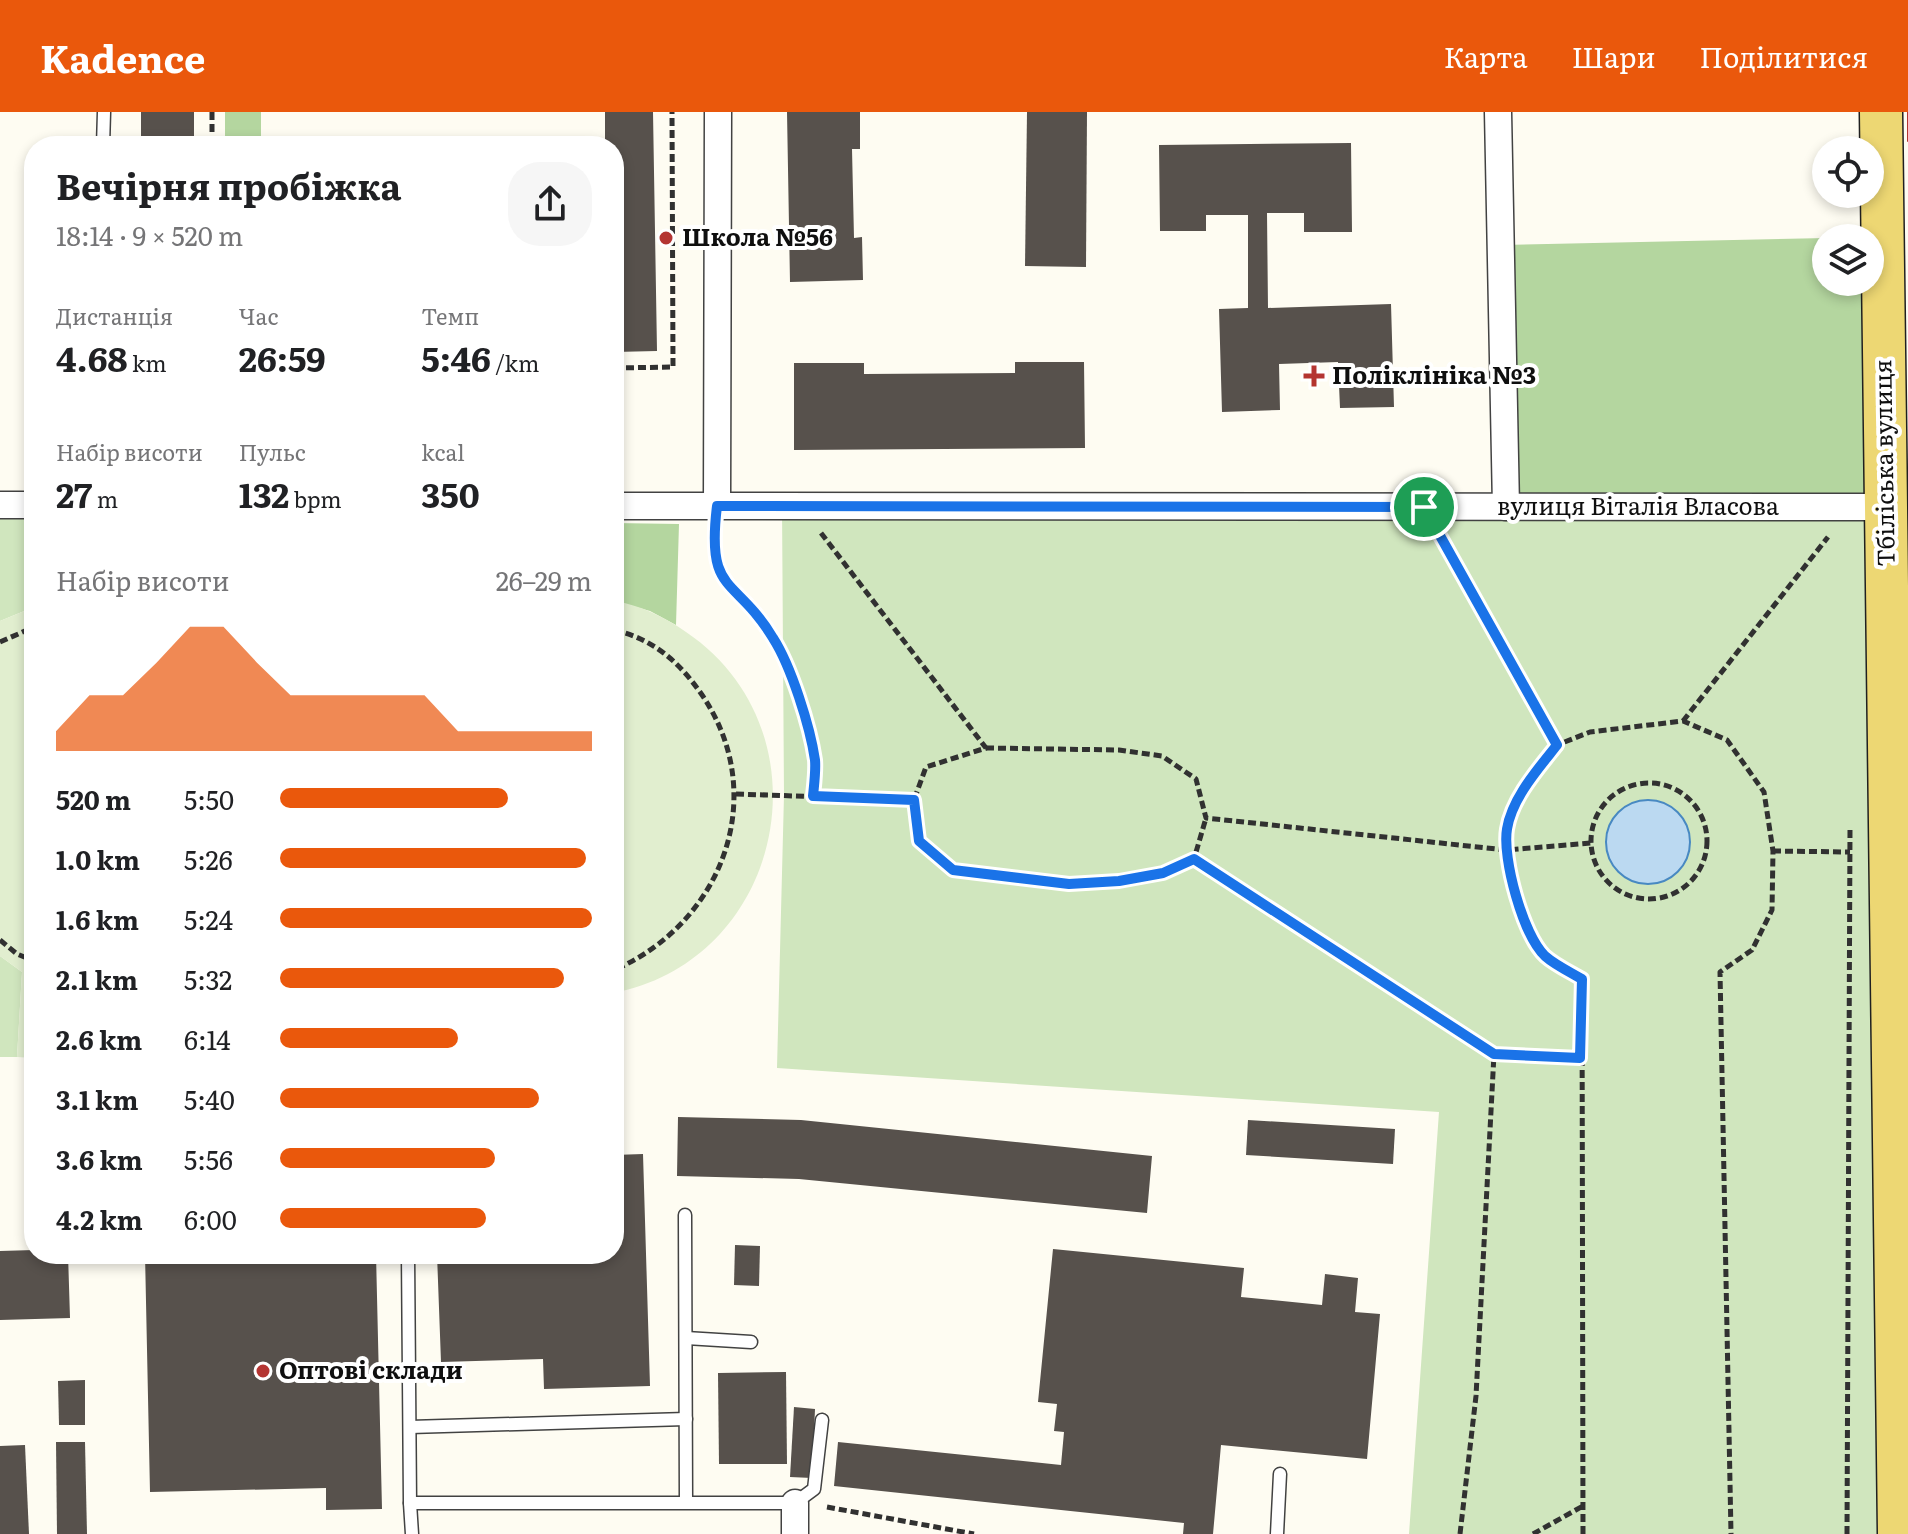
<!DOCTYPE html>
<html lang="uk">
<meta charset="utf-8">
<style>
:root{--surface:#fff;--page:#f6f6f6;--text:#202124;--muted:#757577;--accent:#ea580c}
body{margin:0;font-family:Literata,serif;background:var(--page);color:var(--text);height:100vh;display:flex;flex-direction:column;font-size:30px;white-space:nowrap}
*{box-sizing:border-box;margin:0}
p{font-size:26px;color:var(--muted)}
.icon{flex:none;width:44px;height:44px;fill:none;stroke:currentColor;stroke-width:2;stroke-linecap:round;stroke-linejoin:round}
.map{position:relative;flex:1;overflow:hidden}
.details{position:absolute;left:24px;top:24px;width:600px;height:1128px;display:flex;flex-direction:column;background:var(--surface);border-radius:32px;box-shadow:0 4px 12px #0003}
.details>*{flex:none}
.fabs{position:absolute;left:1812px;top:24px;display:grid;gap:16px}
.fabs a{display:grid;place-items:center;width:72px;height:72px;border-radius:50%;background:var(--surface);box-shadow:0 4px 12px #0003;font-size:40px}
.pin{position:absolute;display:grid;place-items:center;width:68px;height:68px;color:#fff;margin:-34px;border:4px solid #fff;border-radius:50%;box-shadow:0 2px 8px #0007}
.round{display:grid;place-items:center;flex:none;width:84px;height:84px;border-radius:32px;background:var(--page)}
.headline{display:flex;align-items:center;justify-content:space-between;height:136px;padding:0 32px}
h1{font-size:36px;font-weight:700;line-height:60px}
.metrics{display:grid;grid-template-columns:repeat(3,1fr);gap:12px;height:136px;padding:8px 32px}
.metrics div{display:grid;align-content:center}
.metrics b{font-size:34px;font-weight:700}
.metrics small{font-size:22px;font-weight:400}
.metrics p{font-size:22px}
.chart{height:224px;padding:16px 32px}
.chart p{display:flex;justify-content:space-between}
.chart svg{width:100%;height:144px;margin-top:8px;fill:var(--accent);opacity:.7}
ul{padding:0 32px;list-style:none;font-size:26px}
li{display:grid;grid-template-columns:128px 96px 1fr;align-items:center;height:60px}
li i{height:20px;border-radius:10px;background:var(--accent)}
header{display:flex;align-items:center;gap:48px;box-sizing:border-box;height:112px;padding:0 40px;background:var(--accent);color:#fff}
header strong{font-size:38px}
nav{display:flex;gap:44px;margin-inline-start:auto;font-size:28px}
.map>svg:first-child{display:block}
.green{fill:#d0e6be}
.forest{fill:#b4d69f}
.pitch{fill:#e1eecf}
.water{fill:#bbd9f1;stroke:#4889c2;stroke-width:2}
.building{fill:#57514c}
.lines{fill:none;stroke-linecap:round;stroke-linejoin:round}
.lane-casing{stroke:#424242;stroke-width:15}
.street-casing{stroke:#424242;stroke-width:29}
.primary-casing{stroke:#202020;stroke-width:45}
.path{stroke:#313131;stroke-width:5;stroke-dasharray:8 4;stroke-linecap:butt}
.lane{stroke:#fff;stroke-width:12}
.street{stroke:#fff;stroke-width:26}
.primary{stroke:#edd773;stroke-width:42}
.tram{stroke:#b43532;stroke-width:2}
.route-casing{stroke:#fff;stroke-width:16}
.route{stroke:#1a73e8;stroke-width:10}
.poi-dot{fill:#b43532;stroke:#fff;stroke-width:3}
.labels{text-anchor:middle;stroke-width:8;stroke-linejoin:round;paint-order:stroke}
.poi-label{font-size:24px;font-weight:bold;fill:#0f0f0f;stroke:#fff;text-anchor:start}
.street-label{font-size:24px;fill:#0f0f0f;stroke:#fff}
</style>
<header>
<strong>Kadence</strong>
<nav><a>Карта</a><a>Шари</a><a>Поділитися</a></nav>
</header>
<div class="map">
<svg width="1908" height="1422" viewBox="0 0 1908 1422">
<rect width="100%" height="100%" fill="#fefcf2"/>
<g class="green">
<polygon points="782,394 1886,395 1899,1422 1409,1422 1439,1000 777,956 784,683"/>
<polygon points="0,407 34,407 34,495 0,509"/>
<polygon points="0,844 22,860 17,945 0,945"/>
</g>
<g class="forest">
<rect x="225" y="0" width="36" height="34"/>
<polygon points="1882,125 1886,395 1506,395 1501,133 1826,126 1826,170 1870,170 1870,126 1844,126"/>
<polygon points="614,411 679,412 676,513 650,499 614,489"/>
</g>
<g class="pitch">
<path d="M614,489C640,493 665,505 686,520C831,618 786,847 614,881Z"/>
<polygon points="34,495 34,946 17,945 22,860 0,844 0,509"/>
</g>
<circle class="water" cx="1648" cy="730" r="42"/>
<g class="building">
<rect x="141" y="0" width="53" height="34"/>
<polygon points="605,0 653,0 657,239 614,240 614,34 605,34"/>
<polygon points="787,0 860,0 860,37 852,37 854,126 862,125 863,168 790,170"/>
<polygon points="1027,0 1087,0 1086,155 1025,154"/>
<polygon points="1351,31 1352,120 1304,120 1304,101 1267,101 1268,196 1391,192 1394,295 1340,296 1338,250 1279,252 1280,298 1222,300 1219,197 1248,196 1248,103 1206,103 1206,119 1160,119 1159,33"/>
<polygon points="1015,250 1084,250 1085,336 794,338 794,251 864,251 864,262 1015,261"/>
<polygon points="678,1005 801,1008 1152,1044 1147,1101 799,1067 677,1064"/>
<polygon points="1248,1008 1395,1017 1393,1052 1246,1043"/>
<polygon points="643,1042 650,1274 544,1277 543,1247 441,1250 437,1142 614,1142 614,1043"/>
<polygon points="735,1133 760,1134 759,1174 734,1173"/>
<polygon points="1053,1137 1244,1156 1241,1185 1322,1193 1325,1162 1358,1166 1355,1200 1380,1202 1367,1347 1221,1333 1213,1422 1183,1422 1184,1411 834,1374 838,1330 1061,1353 1064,1320 1054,1319 1057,1292 1038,1290"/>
<polygon points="34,1138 34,1142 68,1142 70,1206 0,1208 0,1139"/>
<polygon points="145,1142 376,1142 382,1397 326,1398 326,1376 150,1380"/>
<polygon points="786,1260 787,1352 719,1352 718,1261"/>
<polygon points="85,1268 85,1313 59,1313 58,1269"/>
<polygon points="794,1295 815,1297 812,1366 790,1365"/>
<polygon points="56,1330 85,1330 87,1422 57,1422"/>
<polygon points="25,1333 29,1422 0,1422 0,1334"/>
</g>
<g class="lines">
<g class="lane-casing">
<g id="lane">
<polyline points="103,34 104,0"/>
<polyline points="685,1103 686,1390"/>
<polyline points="408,1142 410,1391 795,1391 814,1377 822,1308"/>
<polyline points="686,1226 751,1230"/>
<polyline points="410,1315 686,1307"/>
<polyline points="410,1391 412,1422"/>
<polyline points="1277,1422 1280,1362"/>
</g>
</g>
<g class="street-casing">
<g id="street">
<polyline points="1498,0 1506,395"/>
<polyline points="0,393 34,393"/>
<polyline points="614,394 1886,395"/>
<polyline points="717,394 718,0"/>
<polyline points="795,1391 795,1422"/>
</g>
</g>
<g class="primary-casing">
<polyline id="primary" points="1881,0 1899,1422"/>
</g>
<g class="path">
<polyline points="212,0 212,34"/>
<polyline points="614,256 673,255 672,0"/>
<polyline points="821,421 986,636 926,655 914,688 919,729 953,758 1069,772 1119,769 1163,761 1194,747 1206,706"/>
<polyline points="1439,421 1557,633"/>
<path d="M714,423C708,469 750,491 773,525C791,553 809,614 815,647C816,659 814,672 813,684"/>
<path d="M614,518C653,527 678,549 700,580C772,682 723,811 614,858"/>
<polyline points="0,530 34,515"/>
<polyline points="1683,609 1828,425"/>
<polyline points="986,636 1119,638 1162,644 1196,667 1206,706 1506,738 1591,731"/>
<circle cx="1649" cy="729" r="58"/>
<polyline points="736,682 914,688"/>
<polyline points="1773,739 1850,740"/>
<polyline points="1194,747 1494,942"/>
<polyline points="0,828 17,842 34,849"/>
<polyline points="827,1395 974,1422"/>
<polyline points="1460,1422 1476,1284 1494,942 1580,946"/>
<polyline points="1533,1422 1583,1394"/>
<polyline points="1583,1422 1582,867 1544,843 1526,809 1506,738 1507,714 1529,669 1557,633 1590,620 1683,609 1727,628 1764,680 1773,739 1772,798 1752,838 1720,860 1731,1422"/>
<polyline points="1847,1422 1850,717"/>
</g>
<use href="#lane" class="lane"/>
<use href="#street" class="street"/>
<use href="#primary" class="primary"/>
<polyline class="tram" points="1908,0 1908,29"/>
</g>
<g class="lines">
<g class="route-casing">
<path id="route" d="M717,394L1424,395L1557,633C1538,657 1512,686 1507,717C1502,746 1523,823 1545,844C1555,853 1570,860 1582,867L1580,946L1494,942L1194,747L1163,761L1119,769L1069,772L953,758L919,729L914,688L813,684C814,673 816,659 815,648C810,614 791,554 773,526C735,463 706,484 717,394Z"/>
</g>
<use href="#route" class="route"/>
</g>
<g class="poi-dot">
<circle cx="666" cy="126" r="8"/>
<path d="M1310 252h8v8h8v8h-8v8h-8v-8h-8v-8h8z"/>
<circle cx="263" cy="1259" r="8"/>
</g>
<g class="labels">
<g class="poi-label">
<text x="682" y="134">Школа №56</text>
<text x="1332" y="272">Поліклініка №3</text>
<text x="279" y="1267">Оптові склади</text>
</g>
<g class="street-label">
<text transform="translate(1885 351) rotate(-91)" y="8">Тбіліська вулиця</text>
<text x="1638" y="403">вулиця Віталія Власова</text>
</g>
</g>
</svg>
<div class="fabs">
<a><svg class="icon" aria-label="locate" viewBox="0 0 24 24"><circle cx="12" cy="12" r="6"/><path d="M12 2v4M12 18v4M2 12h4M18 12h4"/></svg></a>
<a><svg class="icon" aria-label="layers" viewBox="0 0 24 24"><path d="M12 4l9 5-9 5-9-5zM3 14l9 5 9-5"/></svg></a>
</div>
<div class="pin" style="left:1424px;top:395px;background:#1e9e55"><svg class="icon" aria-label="arrive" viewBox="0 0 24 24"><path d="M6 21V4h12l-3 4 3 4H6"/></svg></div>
<section class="details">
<div class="headline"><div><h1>Вечірня пробіжка</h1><p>18:14 · 9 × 520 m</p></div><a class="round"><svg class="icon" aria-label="share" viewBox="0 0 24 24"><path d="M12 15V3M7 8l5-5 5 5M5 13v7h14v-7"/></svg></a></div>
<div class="metrics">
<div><p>Дистанція</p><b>4.68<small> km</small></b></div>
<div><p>Час</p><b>26:59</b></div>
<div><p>Темп</p><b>5:46<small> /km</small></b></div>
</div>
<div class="metrics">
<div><p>Набір висоти</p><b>27<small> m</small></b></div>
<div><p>Пульс</p><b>132<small> bpm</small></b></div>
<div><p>kcal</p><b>350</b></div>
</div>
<div class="chart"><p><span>Набір висоти</span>26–29 m</p>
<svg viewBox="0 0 160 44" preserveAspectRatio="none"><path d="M0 44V38L10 27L20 27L30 17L40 6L50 6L60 17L70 27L80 27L90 27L100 27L110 27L120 38L130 38L140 38L150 38L160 38V44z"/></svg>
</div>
<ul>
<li><b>520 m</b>5:50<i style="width:73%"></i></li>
<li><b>1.0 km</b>5:26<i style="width:98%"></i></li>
<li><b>1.6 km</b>5:24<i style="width:100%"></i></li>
<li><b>2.1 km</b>5:32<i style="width:91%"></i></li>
<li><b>2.6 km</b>6:14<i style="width:57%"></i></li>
<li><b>3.1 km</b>5:40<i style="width:83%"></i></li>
<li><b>3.6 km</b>5:56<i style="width:69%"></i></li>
<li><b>4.2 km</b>6:00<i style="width:66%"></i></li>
</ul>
</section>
</div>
